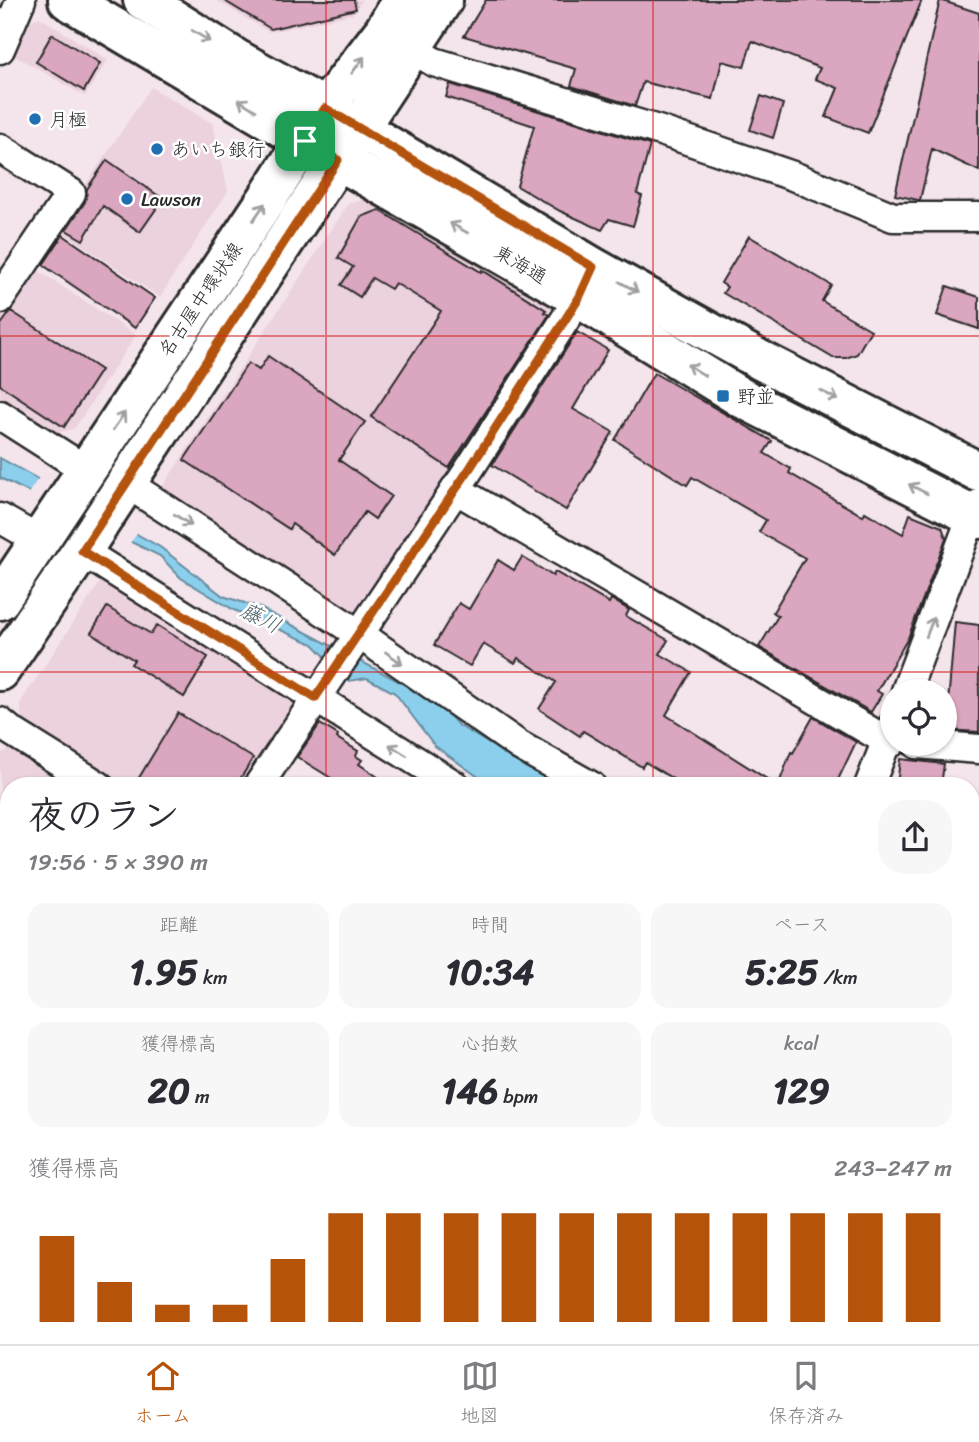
<!DOCTYPE html>
<html lang="ja">
<meta charset="utf-8">
<style>
:root{--surface:#fff;--page:#f7f7f7;--text:#2b2b33;--muted:#7c7c81;--line:#e1e1e2;--accent:#b45309}
body{margin:0;font-family:Sriracha,"Klee One",sans-serif;background:var(--page);color:var(--text);height:100vh;display:flex;flex-direction:column;font-size:26px;white-space:nowrap}
*{box-sizing:border-box;margin:0}
p{font-size:23px;color:var(--muted)}
.icon{flex:none;width:38px;height:38px;fill:none;stroke:currentColor;stroke-width:2;stroke-linecap:round;stroke-linejoin:round}
.map{position:relative;flex:1;overflow:hidden}
.side{position:absolute;left:0px;top:777px;width:980px;height:567px;display:flex;flex-direction:column;background:var(--surface);border-radius:28px 28px 0 0;box-shadow:0 2px 5px #0004}
.side>*{flex:none}
.tools{position:absolute;left:880px;top:679px;display:grid;gap:14px}
.tools a{display:grid;place-items:center;width:77px;height:77px;border-radius:50%;background:var(--surface);box-shadow:0 2px 5px #0004;font-size:35px}
.pin{position:absolute;display:grid;place-items:center;width:60px;height:60px;color:#fff;margin:-30px;border-radius:14px;box-shadow:0 4px 10px #0006}
.round{display:grid;place-items:center;flex:none;width:74px;height:74px;border-radius:28px;background:var(--page)}
.head{display:flex;align-items:center;justify-content:space-between;height:119px;padding:0 28px}
h1{font-size:38px;font-weight:700;line-height:52px}
.figures{display:grid;grid-template-columns:repeat(3,1fr);gap:10px;height:119px;padding:7px 28px}
.figures div{display:grid;align-content:center;border-radius:18px;background:var(--page);text-align:center}
.figures b{font-size:35px;font-weight:700}
.figures small{font-size:19px;font-weight:400}
.figures p{font-size:19px}
.chart{height:196px;padding:14px 28px}
.chart p{display:flex;justify-content:space-between}
.chart svg{width:100%;height:126px;margin-top:7px;stroke:var(--accent);stroke-width:6}
.dock{display:flex;justify-content:space-around;align-items:center;height:98px;border-top:2px solid var(--line);background:var(--surface);font-size:19px;color:var(--muted)}
.dock a{display:grid;justify-items:center;gap:4px}
.dock .on{color:var(--accent)}
.map>svg:first-child{display:block}
.built{fill:#ecd1de}
.water{fill:#8ccfed;stroke:#658d9f;stroke-width:2}
.pier{fill:#f4e4ec}
.building{fill:#dba6bf;stroke:#2b2b2b;stroke-width:2}
.lines{fill:none;stroke-linecap:round;stroke-linejoin:round}
.minor-casing{stroke:#2b2b2b;stroke-width:33}
.primary-casing{stroke:#2b2b2b;stroke-width:44}
.minor{stroke:#fff;stroke-width:28}
.primary{stroke:#fff;stroke-width:38}
.oneway{stroke:#a0a0a0}
.route-casing{stroke:#fff;stroke-width:14}
.route{stroke:#b45309;stroke-width:9}
.grid{fill:none;stroke:#d62828;stroke-width:2;stroke-opacity:0.55}
.poi-dot{fill:#1f6fb2;stroke:#fff;stroke-width:2.5}
.labels{text-anchor:middle;stroke-width:5;stroke-linejoin:round;paint-order:stroke}
.poi-label{font-size:19px;fill:#2b2b2b;stroke:#fff;text-anchor:start}
.street-label{font-size:19px;fill:#2b2b2b;stroke:#fff}
.water-label{font-size:21px;font-style:italic;fill:#485c65;stroke:#fff}
</style>
<div class="map">
<svg width="979" height="1344" viewBox="0 0 979 1344">
<rect width="100%" height="100%" fill="#f4e4ec"/>
<filter id="ink" filterUnits="userSpaceOnUse"><feTurbulence type="fractalNoise" baseFrequency=".0143" numOctaves="2"/><feDisplacementMap in="SourceGraphic" scale="14" xChannelSelector="R" yChannelSelector="G"/><feConvolveMatrix kernelMatrix="1 2 1 2 8 2 1 2 1" color-interpolation-filters="sRGB"/></filter>
<g filter="url(#ink)">
<g class="built">
<polygon points="216,0 362,0 353,14 269,32"/>
<polygon points="39,17 108,60 85,96 12,54 28,22"/>
<polygon points="151,87 213,124 228,191 160,297 57,228"/>
<polygon points="369,199 548,304 551,317 360,611 344,614 166,497 163,486 349,203"/>
<polygon points="31,266 136,335 74,429 56,433 0,398 0,311"/>
<polygon points="109,580 291,695 294,708 243,786 128,786 21,719 21,702 99,584"/>
<polygon points="11,749 68,786 9,786 9,893 0,893 0,754"/>
</g>
<g class="water">
<polygon points="0,458 160,547 223,596 260,608 419,692 443,708 458,725 559,786 491,786 435,746 395,693 367,678 349,681 313,644 234,610 181,578 160,556 0,478"/>
<polygon points="979,911 979,951 971,952 971,912"/>
</g>
<polygon class="pier" points="40,476 139,531 128,546 27,495"/>
<g class="building">
<polygon points="223,0 354,0 356,9 271,29"/>
<polygon points="486,0 922,0 868,133 826,117 838,88 815,79 820,68 752,41 744,67 722,61 713,99 643,82 635,106 571,86 576,69 464,36"/>
<polygon points="940,0 979,13 979,171 932,149 920,200 918,200 895,195"/>
<polygon points="52,34 100,63 84,91 36,62"/>
<polygon points="450,84 650,145 637,194 642,196 633,226 609,219 602,230 560,211 517,186 534,126 446,97"/>
<polygon points="761,96 783,104 773,138 750,130"/>
<polygon points="107,160 163,199 140,232 103,206 83,240 66,230 85,202 87,189"/>
<polygon points="379,210 481,272 482,270 546,310 544,312 549,315 449,468 371,417 441,311 395,283 391,289 372,278 360,297 341,285 353,267 338,258 361,217"/>
<polygon points="63,235 155,298 135,328 43,265"/>
<polygon points="749,236 831,285 822,301 871,330 857,354 846,358 833,358 723,293 727,287 721,283"/>
<polygon points="947,286 979,297 979,329 937,315"/>
<polygon points="11,311 101,370 64,427 0,385 0,326"/>
<polygon points="577,332 608,350 573,409 613,432 566,510 492,465"/>
<polygon points="268,356 365,422 339,460 391,496 375,519 365,512 335,555 292,524 289,529 184,460 248,363 259,370"/>
<polygon points="654,373 772,441 764,453 791,469 789,473 863,516 865,512 903,534 910,514 942,527 946,538 908,638 877,691 882,694 871,712 759,647 778,616 773,612 805,558 759,532 766,520 692,477 687,485 615,440"/>
<polygon points="522,557 553,576 555,572 609,603 611,599 629,610 626,616 668,640 660,654 691,672 666,715 778,786 791,752 793,753 813,717 856,742 835,786 685,786 645,762 642,767 583,731 580,736 539,709 556,682 518,658 515,663 483,644 470,666 434,645 459,603 469,609 498,560 514,570"/>
<polygon points="107,607 151,634 157,625 208,657 184,697 131,664 134,660 91,633"/>
<polygon points="955,622 979,625 979,732 945,730 945,702 948,703"/>
<polygon points="178,713 253,758 236,786 134,786"/>
<polygon points="320,724 338,735 337,738 358,751 356,756 362,760 359,764 391,786 344,786 297,757"/>
<polygon points="900,759 944,764 941,786 897,786"/>
</g>
<g class="lines">
<g class="minor-casing">
<g id="minor">
<polyline points="395,39 434,62 661,131 793,176 893,217 979,217"/>
<polyline points="0,49 21,0"/>
<polyline points="0,148 71,193 0,299"/>
<polyline points="0,415 86,470"/>
<polyline points="126,483 359,634 520,746 591,786"/>
<polyline points="455,489 887,741 892,742"/>
<polyline points="0,518 40,541"/>
<polyline points="82,551 456,786"/>
<polyline points="906,691 972,516 979,504"/>
<polyline points="0,722 11,731 99,786"/>
<polyline points="917,744 979,749"/>
<polyline points="258,786 470,468 579,298 586,282"/>
<polyline points="869,786 892,727"/>
<polyline points="971,890 979,890"/>
<polyline points="971,963 979,962"/>
<polyline points="0,971 9,984"/>
<polyline points="971,1042 979,1092"/>
<polyline points="971,1138 979,1140"/>
<polyline points="0,1290 9,1291"/>
<polyline points="231,1335 244,1344"/>
<polyline points="319,1335 327,1344"/>
<polyline points="199,1344 200,1335"/>
<polyline points="291,1344 296,1335"/>
<polyline points="954,1344 979,1338"/>
</g>
</g>
<g class="primary-casing">
<g id="primary">
<polyline points="68,0 305,141 579,298 740,397 979,519"/>
<polyline points="143,0 238,60 325,108 593,267 760,360 979,472"/>
<polyline points="0,600 267,199 325,108 384,31 402,0"/>
<polyline points="0,671 85,546 443,0"/>
</g>
</g>
<use href="#minor" class="minor"/>
<use href="#primary" class="primary"/>
</g>
<defs><path id="oneway-shaft" d="M-6 0H5M1.5-3L5.5 0L1.5 3" fill="none" stroke-width="1.6" stroke-linecap="round" stroke-linejoin="round" transform="scale(1.75)"/></defs>
<g class="oneway">
<use href="#oneway-shaft" transform="translate(201 36) rotate(32)"/>
<use href="#oneway-shaft" transform="translate(358 65) rotate(-53)"/>
<use href="#oneway-shaft" transform="translate(247 105) rotate(-148)"/>
<use href="#oneway-shaft" transform="translate(259 212) rotate(-56)"/>
<use href="#oneway-shaft" transform="translate(459 228) rotate(-150)"/>
<use href="#oneway-shaft" transform="translate(629 287) rotate(29)"/>
<use href="#oneway-shaft" transform="translate(696 370) rotate(-148)"/>
<use href="#oneway-shaft" transform="translate(829 395) rotate(27)"/>
<use href="#oneway-shaft" transform="translate(119 421) rotate(-56)"/>
<use href="#oneway-shaft" transform="translate(918 489) rotate(-153)"/>
<use href="#oneway-shaft" transform="translate(183 520) rotate(33)"/>
<use href="#oneway-shaft" transform="translate(930 627) rotate(-69)"/>
<use href="#oneway-shaft" transform="translate(394 658) rotate(35)"/>
<use href="#oneway-shaft" transform="translate(398 750) rotate(-148)"/>
</g>
</g>
<g class="lines" filter="url(#ink)">
<g class="route-casing">
<polygon id="route" points="325,108 593,267 579,298 470,468 315,698 82,551 338,160 305,141"/>
</g>
<use href="#route" class="route"/>
</g>
<path class="grid" d="M326,0V786M653,0V786M0,336H979M0,672H979M0,1008H9M971,1008H979M326,1335V1344M653,1335V1344"/>
<g class="poi-dot">
<circle cx="35" cy="119" r="7"/>
<circle cx="157" cy="149" r="7"/>
<circle cx="127" cy="199" r="7"/>
<rect x="716" y="389" width="14" height="14" rx="3.5"/>
</g>
<g class="labels">
<g class="poi-label">
<text x="49" y="126">月極</text>
<text x="171" y="156">あいち銀行</text>
<text x="141" y="206">Lawson</text>
<text x="737" y="403">野並</text>
</g>
<g class="street-label">
<text transform="translate(521 264) rotate(30)" y="7">東海通</text>
<text transform="translate(200 299) rotate(-56)" y="7">名古屋中環状線</text>
</g>
<g class="water-label">
<text transform="translate(261 618) rotate(27)" y="7">藤川</text>
</g>
</g>
</svg>
<div class="tools">
<a><svg class="icon" aria-label="locate" viewBox="0 0 24 24"><circle cx="12" cy="12" r="6"/><path d="M12 2v4M12 18v4M2 12h4M18 12h4"/></svg></a>
</div>
<div class="pin" style="left:305px;top:141px;background:#1e9e55"><svg class="icon" aria-label="arrive" viewBox="0 0 24 24"><path d="M6 21V4h12l-3 4 3 4H6"/></svg></div>
<section class="side">
<div class="head"><div><h1>夜のラン</h1><p>19:56 · 5 × 390 m</p></div><a class="round"><svg class="icon" aria-label="share" viewBox="0 0 24 24"><path d="M12 15V3M7 8l5-5 5 5M5 13v7h14v-7"/></svg></a></div>
<div class="figures">
<div><p>距離</p><b>1.95<small> km</small></b></div>
<div><p>時間</p><b>10:34</b></div>
<div><p>ペース</p><b>5:25<small> /km</small></b></div>
</div>
<div class="figures">
<div><p>獲得標高</p><b>20<small> m</small></b></div>
<div><p>心拍数</p><b>146<small> bpm</small></b></div>
<div><p>kcal</p><b>129</b></div>
</div>
<div class="chart"><p><span>獲得標高</span>243–247 m</p>
<svg viewBox="0 0 160 44" preserveAspectRatio="none"><path d="M5 44V14M15 44V30M25 44V38M35 44V38M45 44V22M55 44V6M65 44V6M75 44V6M85 44V6M95 44V6M105 44V6M115 44V6M125 44V6M135 44V6M145 44V6M155 44V6"/></svg>
</div>
</section>
</div>
<nav class="dock">
<a class="on"><svg class="icon" aria-label="home" viewBox="0 0 24 24"><path d="M3 11l9-7 9 7M6 9v11h12V9"/></svg>ホーム</a>
<a><svg class="icon" aria-label="map" viewBox="0 0 24 24"><path d="M3 6l6-2 6 2 6-2v14l-6 2-6-2-6 2zM9 4v14M15 6v14"/></svg>地図</a>
<a><svg class="icon" aria-label="saved" viewBox="0 0 24 24"><path d="M7 4h10v16l-5-4-5 4z"/></svg>保存済み</a>
</nav>
